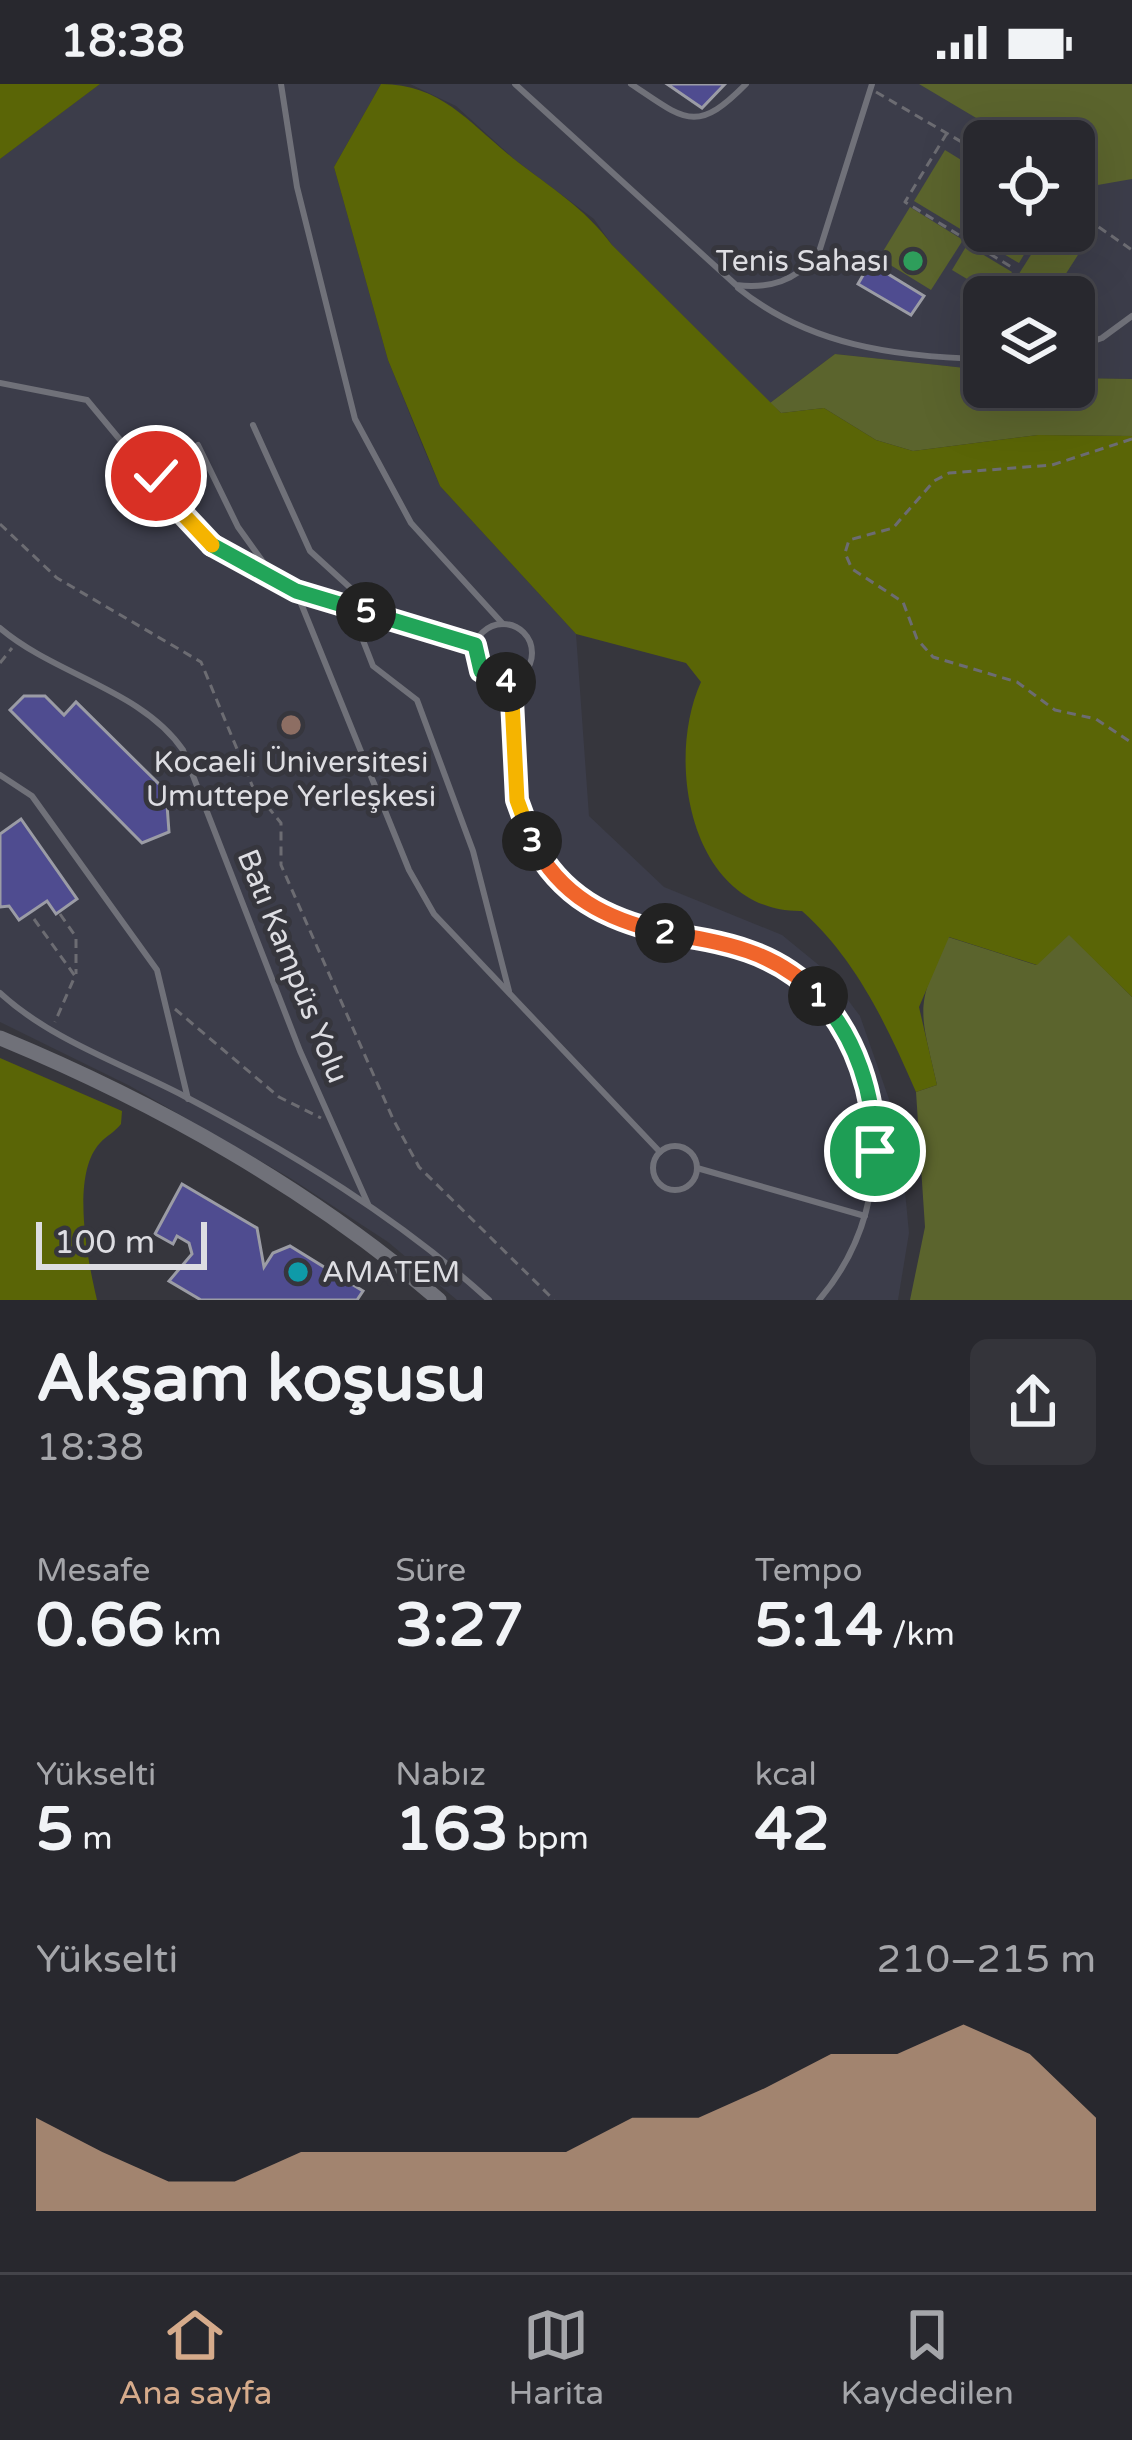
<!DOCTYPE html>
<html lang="tr">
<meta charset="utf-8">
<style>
:root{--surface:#28282e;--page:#34343a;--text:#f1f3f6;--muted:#a5a6aa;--line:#44444a;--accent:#d6ab8b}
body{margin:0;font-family:"Varela Round",sans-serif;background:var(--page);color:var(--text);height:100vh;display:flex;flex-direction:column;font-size:45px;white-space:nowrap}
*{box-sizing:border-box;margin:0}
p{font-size:39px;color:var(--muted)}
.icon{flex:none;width:66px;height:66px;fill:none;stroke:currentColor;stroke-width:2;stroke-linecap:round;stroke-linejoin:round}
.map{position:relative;height:1216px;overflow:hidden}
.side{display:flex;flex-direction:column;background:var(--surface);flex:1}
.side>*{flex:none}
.fabs{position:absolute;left:963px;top:36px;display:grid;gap:24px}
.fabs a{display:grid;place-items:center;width:132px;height:132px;border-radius:18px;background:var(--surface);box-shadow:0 12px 48px #0002,0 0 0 3px var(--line);font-size:60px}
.scale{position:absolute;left:36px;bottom:30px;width:171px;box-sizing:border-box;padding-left:12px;border:6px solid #dddde2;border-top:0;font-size:33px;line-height:42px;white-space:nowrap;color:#dddde2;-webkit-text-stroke:9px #36363d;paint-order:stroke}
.pin{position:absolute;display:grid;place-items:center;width:102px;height:102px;color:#fff;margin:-51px;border:6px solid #fff;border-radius:50%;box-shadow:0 3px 12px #0007}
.km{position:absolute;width:60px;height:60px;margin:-30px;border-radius:50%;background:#222;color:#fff;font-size:33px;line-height:60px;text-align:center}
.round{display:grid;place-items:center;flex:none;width:126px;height:126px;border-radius:18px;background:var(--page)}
.overview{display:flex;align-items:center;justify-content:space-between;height:204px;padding:0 36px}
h1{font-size:66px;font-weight:700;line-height:90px}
.stats{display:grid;grid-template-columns:repeat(3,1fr);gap:18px;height:204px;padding:12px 36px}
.stats div{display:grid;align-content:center}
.stats b{font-size:60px;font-weight:700}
.stats small{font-size:33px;font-weight:400}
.stats p{font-size:33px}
.chart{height:336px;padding:24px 36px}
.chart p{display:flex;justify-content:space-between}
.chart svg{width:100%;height:216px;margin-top:12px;fill:var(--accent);opacity:.7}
.status{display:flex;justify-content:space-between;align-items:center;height:84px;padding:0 60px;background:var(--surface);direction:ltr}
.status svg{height:33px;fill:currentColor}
.tabs{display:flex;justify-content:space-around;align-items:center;height:168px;border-top:3px solid var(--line);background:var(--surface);font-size:33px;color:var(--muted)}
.tabs a{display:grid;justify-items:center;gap:6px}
.tabs .active{color:var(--accent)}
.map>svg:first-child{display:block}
.built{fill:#3c3d4a;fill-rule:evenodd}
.green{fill:#5b642d}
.forest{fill:#5a6506}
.building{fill:#4f4c90;stroke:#9b9ca5;stroke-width:3}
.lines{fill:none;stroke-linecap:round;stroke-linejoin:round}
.path{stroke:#6c6c72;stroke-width:3;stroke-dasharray:9 6;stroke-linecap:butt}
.service{stroke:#707179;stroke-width:6}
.tertiary{stroke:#707179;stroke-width:15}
.split-1-casing{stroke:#fff;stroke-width:24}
.split-2-casing{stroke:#fff;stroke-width:24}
.split-3-casing{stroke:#fff;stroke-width:24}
.split-4-casing{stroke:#fff;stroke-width:24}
.split-5-casing{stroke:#fff;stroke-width:24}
.split-6-casing{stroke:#fff;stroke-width:24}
.split-7-casing{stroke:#fff;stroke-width:24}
.split-1{stroke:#22a559;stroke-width:15}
.split-2{stroke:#f0652b;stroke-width:15}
.split-3{stroke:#f0652b;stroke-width:15}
.split-4{stroke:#f5b400;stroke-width:15}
.split-5{stroke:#22a559;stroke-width:15}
.split-6{stroke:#22a559;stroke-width:15}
.split-7{stroke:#f5b400;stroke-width:15}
.leisure-dot{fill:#2e9e5b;stroke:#36363d;stroke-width:4.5}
.education-dot{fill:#8d6e63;stroke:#36363d;stroke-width:4.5}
.culture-dot{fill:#0f9aa8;stroke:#36363d;stroke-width:4.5}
.labels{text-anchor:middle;stroke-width:10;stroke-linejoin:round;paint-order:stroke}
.poi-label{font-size:30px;fill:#dddde2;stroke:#36363d;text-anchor:end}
.street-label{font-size:30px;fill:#dddde2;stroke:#36363d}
</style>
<div class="status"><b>18:38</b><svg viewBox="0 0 49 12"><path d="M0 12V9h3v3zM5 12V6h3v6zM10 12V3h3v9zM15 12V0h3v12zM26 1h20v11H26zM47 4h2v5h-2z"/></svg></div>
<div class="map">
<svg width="1132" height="1216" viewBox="0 0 1132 1216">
<rect width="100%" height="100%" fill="#36363d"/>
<g class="built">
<polygon points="100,0 381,0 334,83 388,276 423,363 440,402 576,550 589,732 664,803 782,851 826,887 860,932 899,1044 909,1149 898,1216 457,1216 388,1158 290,1094 130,1002 0,938 0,75"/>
<path d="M410,0H1132V295L1074,294V213H984V286L835,270L770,319L612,161L594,135L514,75L456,22ZM984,57H1074V147H984Z"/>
</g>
<g class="green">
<polygon points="919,0 1132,0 1132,95 1092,102 1074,92 1074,57 1015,57"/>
<polygon points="945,66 984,90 984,122 967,149 914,117"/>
<polygon points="910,123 963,156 931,206 879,174"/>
<polygon points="984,135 984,147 1038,147 1019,179 973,152"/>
<polygon points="1074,137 1092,149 1051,213 1023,213 1010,204 1046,147 1074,147"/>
<polygon points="967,161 1012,188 997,213 952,186"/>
<polygon points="835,270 984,286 984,303 1074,303 1074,294 1132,295 1132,352 1038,351 913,367 876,356 824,324 781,329 770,319"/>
<path d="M1069,850L1132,913V1216H910L925,1143L916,1008L937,1001C920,925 914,925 948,853L1036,881Z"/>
</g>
<g class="forest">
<polygon points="0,0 100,0 0,75"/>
<path d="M381,0C442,0 470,40 514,75C550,103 585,124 612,161L781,329L824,324L876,356L913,367L1038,351L1132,352V913L1069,851L1037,881L949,853L919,923L937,1001L916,1008C887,942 857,876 802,827C692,829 664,679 701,598L686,579L576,550L440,402L388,276L334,83Z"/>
<path d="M0,974L122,1027L121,1040C115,1048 106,1052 100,1059C70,1091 88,1178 97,1216H0Z"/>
</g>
<g class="building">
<polygon points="667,0 725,0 702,24"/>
<polygon points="870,179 924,212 911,231 858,200"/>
<polygon points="24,612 45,612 64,631 76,618 166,707 169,748 142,759 10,626"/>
<polygon points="21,735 77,815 56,830 47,817 19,836 9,822 0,823 0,750"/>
<polygon points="182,1100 257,1144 264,1183 273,1169 290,1162 363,1207 357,1216 201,1216 169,1197 192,1170 189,1159 177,1152 173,1160 155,1150"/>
</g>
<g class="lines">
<g class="path">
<polyline points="876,8 984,71"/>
<polyline points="947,49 905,118 1013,184"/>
<polyline points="1074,126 1132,166"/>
<polyline points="1132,355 1052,381 949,389 934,397 893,444 849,456 845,469 852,485 903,518 917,555 933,573 1017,598 1055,626 1096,635 1132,659"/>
<polyline points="0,440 57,494 201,578 254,706 281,739 281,781 393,1035 419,1083 554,1216"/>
<polyline points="0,579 12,564"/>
<polyline points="60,830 76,853 76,890"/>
<polyline points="34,835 75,892 55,938"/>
<polyline points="175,925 279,1013 321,1034"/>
</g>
<g class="service">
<polyline points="281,0 297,103 355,335 411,439 503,540"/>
<path d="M515,0L736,201C771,205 794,197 818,171L872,0"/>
<path d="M631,0C685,36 696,51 746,0"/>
<path d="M738,204C808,261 895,273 984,275"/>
<polyline points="1074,264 1102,254 1132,232"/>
<polyline points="0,299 87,316 126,363"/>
<polyline points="253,341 310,467 379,530"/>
<circle cx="140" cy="378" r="21"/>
<polyline points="198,361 238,443 276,496"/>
<polyline points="151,396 209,459 296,507"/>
<polyline points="350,523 373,582 417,616 473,767 509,907"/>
<circle cx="503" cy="569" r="29"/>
<path d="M0,544C55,591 142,606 183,666L300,967L368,1120"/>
<polyline points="475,561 296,507 409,786 434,830 660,1068"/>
<path d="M511,596C510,666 508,741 558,796C641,887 776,818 846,951C861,979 873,1014 874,1047C877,1110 860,1168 819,1216"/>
<polyline points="0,691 32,712 157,886 188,1015"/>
<path d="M0,909C51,956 123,980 184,1012C292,1069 399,1134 489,1216"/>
<circle cx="675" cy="1084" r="22"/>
<polyline points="697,1084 865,1132"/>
</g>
<path class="tertiary" d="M0,954C155,1018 312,1106 439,1216"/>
</g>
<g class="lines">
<g class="split-1-casing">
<path id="split-1" d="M818,912C857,954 874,1011 875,1067"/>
</g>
<g class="split-2-casing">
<path id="split-2" d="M665,849C723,858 777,867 818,912"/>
</g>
<g class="split-3-casing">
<path id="split-3" d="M532,757C561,813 606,835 665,849"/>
</g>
<g class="split-4-casing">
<polyline id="split-4" points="506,598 511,596 517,716 532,757"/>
</g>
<g class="split-5-casing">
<polyline id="split-5" points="366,528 475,561 481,587 506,598"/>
</g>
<g class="split-6-casing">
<polyline id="split-6" points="212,461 296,507 366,528"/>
</g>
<g class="split-7-casing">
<polyline id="split-7" points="156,392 151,396 212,461"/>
</g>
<use href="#split-1" class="split-1"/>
<use href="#split-2" class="split-2"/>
<use href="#split-3" class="split-3"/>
<use href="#split-4" class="split-4"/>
<use href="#split-5" class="split-5"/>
<use href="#split-6" class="split-6"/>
<use href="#split-7" class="split-7"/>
</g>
<circle class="leisure-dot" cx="913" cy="177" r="12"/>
<circle class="education-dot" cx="291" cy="641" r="12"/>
<circle class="culture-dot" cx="298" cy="1188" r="12"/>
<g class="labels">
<g class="poi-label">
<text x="889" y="187">Tenis Sahası</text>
<text x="291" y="688" text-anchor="middle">Kocaeli Üniversitesi<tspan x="291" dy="34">Umuttepe Yerleşkesi</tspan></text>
<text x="322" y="1198" text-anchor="start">AMATEM</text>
</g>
<g class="street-label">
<text transform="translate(293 882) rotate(68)" y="10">Batı Kampüs Yolu</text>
</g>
</g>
</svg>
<div class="fabs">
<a><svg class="icon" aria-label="locate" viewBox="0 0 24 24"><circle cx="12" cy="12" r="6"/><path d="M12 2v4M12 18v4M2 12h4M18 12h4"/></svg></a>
<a><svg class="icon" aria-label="layers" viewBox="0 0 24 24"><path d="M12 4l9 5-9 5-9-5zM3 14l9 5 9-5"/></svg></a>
</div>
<div class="scale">100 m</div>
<div class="pin" style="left:875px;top:1067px;background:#1e9e55"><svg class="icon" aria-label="arrive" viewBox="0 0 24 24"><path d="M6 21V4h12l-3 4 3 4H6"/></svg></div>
<div class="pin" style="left:156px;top:392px;background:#d93025"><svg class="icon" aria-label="check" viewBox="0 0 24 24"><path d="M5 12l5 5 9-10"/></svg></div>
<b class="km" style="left:818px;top:912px">1</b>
<b class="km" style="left:665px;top:849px">2</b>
<b class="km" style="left:532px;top:757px">3</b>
<b class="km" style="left:506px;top:598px">4</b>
<b class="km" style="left:366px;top:528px">5</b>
</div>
<section class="side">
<div class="overview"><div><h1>Akşam koşusu</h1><p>18:38</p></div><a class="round"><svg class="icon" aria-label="share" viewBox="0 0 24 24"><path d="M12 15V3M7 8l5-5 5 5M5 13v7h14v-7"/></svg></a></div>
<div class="stats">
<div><p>Mesafe</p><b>0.66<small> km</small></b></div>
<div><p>Süre</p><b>3:27</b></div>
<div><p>Tempo</p><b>5:14<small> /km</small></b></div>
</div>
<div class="stats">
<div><p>Yükselti</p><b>5<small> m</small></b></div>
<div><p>Nabız</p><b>163<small> bpm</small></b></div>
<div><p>kcal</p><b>42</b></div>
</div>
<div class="chart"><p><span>Yükselti</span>210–215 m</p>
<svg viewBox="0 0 160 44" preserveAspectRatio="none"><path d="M0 44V25L10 32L20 38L30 38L40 32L50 32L60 32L70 32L80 32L90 25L100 25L110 19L120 12L130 12L140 6L150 12L160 25V44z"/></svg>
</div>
</section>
<nav class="tabs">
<a class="active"><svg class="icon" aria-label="home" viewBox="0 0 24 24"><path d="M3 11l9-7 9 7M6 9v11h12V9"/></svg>Ana sayfa</a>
<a><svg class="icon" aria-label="map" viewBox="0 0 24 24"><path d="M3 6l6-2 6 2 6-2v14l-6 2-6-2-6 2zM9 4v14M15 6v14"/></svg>Harita</a>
<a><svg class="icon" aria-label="saved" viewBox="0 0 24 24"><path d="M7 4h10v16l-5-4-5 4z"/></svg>Kaydedilen</a>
</nav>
